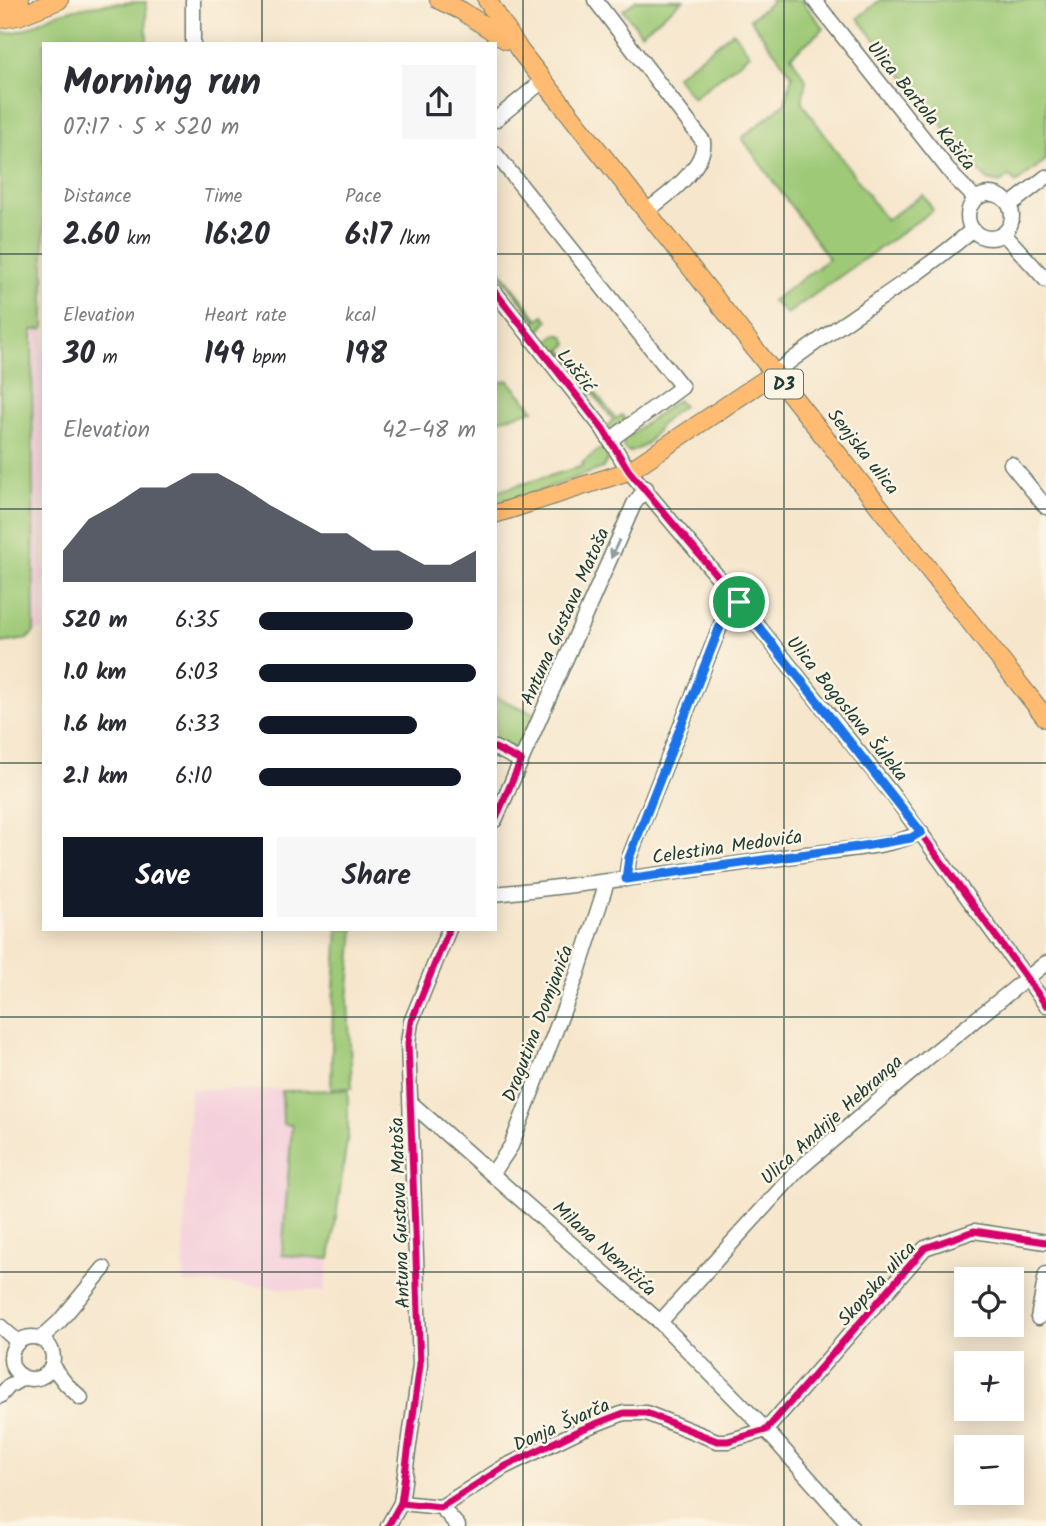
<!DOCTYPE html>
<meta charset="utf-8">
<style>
:root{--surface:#fff;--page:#f7f7f7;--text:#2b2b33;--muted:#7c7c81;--accent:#111827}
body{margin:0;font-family:Kalam,sans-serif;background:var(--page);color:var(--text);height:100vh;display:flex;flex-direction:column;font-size:26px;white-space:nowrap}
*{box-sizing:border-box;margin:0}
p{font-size:23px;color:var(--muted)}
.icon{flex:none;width:38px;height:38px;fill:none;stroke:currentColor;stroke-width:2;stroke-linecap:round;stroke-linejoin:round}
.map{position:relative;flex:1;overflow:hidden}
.drawer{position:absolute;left:42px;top:42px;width:455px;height:889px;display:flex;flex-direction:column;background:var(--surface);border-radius:0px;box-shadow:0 4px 18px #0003}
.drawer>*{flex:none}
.tools{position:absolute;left:954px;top:1267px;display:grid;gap:14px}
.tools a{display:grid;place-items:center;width:70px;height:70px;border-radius:0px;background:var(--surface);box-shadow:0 4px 18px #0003;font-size:35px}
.pin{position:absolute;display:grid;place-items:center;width:60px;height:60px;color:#fff;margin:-30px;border:4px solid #fff;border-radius:50%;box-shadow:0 2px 7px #0007}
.round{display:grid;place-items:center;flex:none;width:74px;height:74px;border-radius:0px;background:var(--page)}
.summary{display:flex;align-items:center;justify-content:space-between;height:119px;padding:0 21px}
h1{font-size:38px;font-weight:600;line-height:52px}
.figures{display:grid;grid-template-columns:repeat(3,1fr);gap:10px;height:119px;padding:7px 21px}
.figures div{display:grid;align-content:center}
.figures b{font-size:30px;font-weight:600}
.figures small{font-size:19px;font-weight:400}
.figures p{font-size:19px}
.chart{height:196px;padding:14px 21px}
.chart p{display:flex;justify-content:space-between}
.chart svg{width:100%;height:126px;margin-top:7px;fill:var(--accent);opacity:.7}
.button{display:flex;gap:14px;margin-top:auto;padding:14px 21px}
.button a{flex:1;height:80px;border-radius:0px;background:var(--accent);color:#fff;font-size:28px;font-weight:600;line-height:80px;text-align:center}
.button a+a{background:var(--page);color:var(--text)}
ul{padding:0 21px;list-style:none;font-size:23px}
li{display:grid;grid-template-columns:112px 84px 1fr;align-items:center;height:52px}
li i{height:18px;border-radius:9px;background:var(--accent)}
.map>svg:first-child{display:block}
.built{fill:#f4cfdc}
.green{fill:#9ec976;stroke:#5e8355;stroke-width:2}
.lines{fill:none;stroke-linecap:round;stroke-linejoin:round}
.minor-casing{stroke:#6a7869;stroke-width:17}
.major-casing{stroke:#6a7869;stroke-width:20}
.minor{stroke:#fff;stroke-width:14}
.major{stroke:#febb71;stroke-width:18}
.cycleway-casing{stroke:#fcf5e5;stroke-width:11}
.cycleway{stroke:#d6006c;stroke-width:7}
.oneway{fill:#8f9e9a}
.route-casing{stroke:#fff;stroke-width:14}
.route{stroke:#1a73e8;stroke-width:9}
.grid{fill:none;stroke:#1f3d34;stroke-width:2;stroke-opacity:0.55}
.labels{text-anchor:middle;stroke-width:5;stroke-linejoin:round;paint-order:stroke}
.shield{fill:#fcf5e5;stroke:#617469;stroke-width:2}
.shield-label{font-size:18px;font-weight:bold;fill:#1f3d34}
.street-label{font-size:19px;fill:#1f3d34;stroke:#fcf5e5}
</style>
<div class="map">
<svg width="1046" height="1526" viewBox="0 0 1046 1526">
<rect width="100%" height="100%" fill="#fcf5e5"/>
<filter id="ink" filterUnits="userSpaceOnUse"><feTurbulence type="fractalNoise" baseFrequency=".0143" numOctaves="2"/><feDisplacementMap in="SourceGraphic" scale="14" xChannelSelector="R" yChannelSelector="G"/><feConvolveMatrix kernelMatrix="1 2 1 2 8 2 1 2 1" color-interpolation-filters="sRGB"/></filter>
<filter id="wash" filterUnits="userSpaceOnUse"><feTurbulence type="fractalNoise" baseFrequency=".00686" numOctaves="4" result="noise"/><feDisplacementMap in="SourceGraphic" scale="28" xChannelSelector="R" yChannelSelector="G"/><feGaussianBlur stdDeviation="1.57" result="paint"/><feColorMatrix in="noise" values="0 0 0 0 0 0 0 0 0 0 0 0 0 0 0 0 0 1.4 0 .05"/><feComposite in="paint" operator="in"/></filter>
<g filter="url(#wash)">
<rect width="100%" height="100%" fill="#f6e6cc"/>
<g class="built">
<polygon points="44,329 44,630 34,632 32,330"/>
<polygon points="190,1089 348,1090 348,1134 324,1292 217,1283 183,1283"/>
</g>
<g class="green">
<polygon points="637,0 683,0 641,33 623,10"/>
<polygon points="770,0 801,0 824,28 791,56 806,80 802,103 886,220 923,195 933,210 787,314 772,301 829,259 742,138 785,103 792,75 750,19 772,2"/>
<polygon points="880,0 1046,0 1046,160 1016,183 1009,176 1000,183 988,180 976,168 858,18"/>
<path d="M146,2L147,44H44V329L32,330L34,632L27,639L0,643V32C23,36 37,21 57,14C86,4 115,3 146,2Z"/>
<polygon points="733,32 750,54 693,98 676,76"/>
<polygon points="495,264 538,319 544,315 548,321 539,332 532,331 529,326 536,321 495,268"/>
<polygon points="557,334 564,336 568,344 562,349 616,419 622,415 626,421 615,431 610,430 607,426 613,420 560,350 551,356 547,349 548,341"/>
<polygon points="508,380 534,410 495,421 495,384"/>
<path d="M677,400L683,406C675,412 666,418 660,426C651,439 646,448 629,452L624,448L622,441Z"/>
<polygon points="601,448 610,455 603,468 495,507 495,492 583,466 582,463"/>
<polygon points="495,697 536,714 519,748 512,748 495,741"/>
<polygon points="338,929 354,929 348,1000 352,1088 331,1088 333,1003"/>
<polygon points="348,1090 348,1134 330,1259 282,1255 292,1125 283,1124 282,1091"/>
</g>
</g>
<g filter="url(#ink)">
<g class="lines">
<g class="minor-casing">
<g id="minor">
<polyline points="193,0 193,44"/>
<path d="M595,0L703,141C707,166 665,198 646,211"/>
<polyline points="814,0 955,178 976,199"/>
<polyline points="495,120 544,80"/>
<polyline points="495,153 682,387 610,440"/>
<circle cx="990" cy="216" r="22"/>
<polyline points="1010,205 1046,177"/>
<polyline points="1004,234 1046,280"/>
<polyline points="495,292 603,429 629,471 739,602 895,798 1046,1005"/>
<path d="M775,373C838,323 911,283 972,230"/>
<polyline points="1011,464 1046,507"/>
<polyline points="495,748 521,761"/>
<polyline points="495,820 634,504 646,488"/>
<polyline points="626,879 629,858 721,624 739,602"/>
<path d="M495,894C599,883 703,869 807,854C838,850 895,847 921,832"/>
<polyline points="411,1103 660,1322 766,1430 851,1526"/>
<polyline points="493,1173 511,1146 577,975 607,882"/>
<polyline points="1038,1318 1046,1274"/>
<polyline points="660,1322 797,1171 930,1056 1046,963"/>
<polyline points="0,1326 18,1342"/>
<circle cx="32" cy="1358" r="21"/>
<polyline points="40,1339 59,1322 104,1268"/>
<polyline points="52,1366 66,1384 81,1398"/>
<polyline points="0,1396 9,1386 23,1378"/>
<polyline points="401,1503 441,1507 504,1467 580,1430 624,1413 646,1413 717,1441 728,1441 766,1430 925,1248 974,1231 1046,1242"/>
<polyline points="441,1507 458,1526"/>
<polyline points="388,1526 401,1503 420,1365 408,1043 411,1022 449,929"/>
</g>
</g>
<g class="major-casing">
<g id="major">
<polyline points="439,0 462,11 506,40"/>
<polyline points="487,0 520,51 1046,718"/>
<polyline points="0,7 8,7 20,0"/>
<polyline points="0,19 18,16 59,0"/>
<polyline points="495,514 629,471 775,373"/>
</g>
</g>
<use href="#minor" class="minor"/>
<use href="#major" class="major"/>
<g class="cycleway-casing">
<g id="cycleway">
<polyline points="495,292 603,429 629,471 739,602 895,798 1046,1005"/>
<polyline points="495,748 521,761 495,820"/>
<polyline points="401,1503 441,1507 504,1467 580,1430 624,1413 646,1413 717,1441 728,1441 766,1430 925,1248 974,1231 1046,1242"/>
<polyline points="388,1526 401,1503 420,1365 408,1043 411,1022 449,929"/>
</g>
</g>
<use href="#cycleway" class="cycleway"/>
</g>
<defs><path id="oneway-solid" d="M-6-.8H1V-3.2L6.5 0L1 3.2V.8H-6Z" transform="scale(1.75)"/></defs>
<use class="oneway" href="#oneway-solid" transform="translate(615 549) rotate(114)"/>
</g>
<g class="lines" filter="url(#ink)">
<g class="route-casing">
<polygon id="route" points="739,602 921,832 911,838 858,847 626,879 629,858 721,624"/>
</g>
<use href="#route" class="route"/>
</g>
<path class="grid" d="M262,0V44M523,0V1526M784,0V1526M0,254H44M495,254H1046M0,509H44M495,509H1046M0,763H44M495,763H1046M262,929V1526M0,1017H1046M0,1272H1046"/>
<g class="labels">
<rect class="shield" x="765" y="369.5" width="38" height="29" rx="5"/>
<g class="shield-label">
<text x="784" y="390">D3</text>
</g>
<g class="street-label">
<text transform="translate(922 105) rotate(51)" y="7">Ulica Bartola Kašića</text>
<text transform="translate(577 370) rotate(52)" y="7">Luščić</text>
<text transform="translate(864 451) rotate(52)" y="7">Senjska ulica</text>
<text transform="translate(564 616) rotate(-66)" y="7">Antuna Gustava Matoša</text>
<text transform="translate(848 708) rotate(51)" y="7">Ulica Bogoslava Šuleka</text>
<text transform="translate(727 846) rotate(-8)" y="7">Celestina Medovića</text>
<text transform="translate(537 1023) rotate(-69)" y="7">Dragutina Domjanića</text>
<text transform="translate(831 1119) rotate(-42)" y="7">Ulica Andrije Hebranga</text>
<text transform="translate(399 1213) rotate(-92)" y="7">Antuna Gustava Matoša</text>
<text transform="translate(605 1248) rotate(42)" y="7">Milana Nemičića</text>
<text transform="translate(876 1283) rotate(-48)" y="7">Skopska ulica</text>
<text transform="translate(561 1424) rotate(-24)" y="7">Donja Švarča</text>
</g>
</g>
</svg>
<div class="tools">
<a><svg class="icon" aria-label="locate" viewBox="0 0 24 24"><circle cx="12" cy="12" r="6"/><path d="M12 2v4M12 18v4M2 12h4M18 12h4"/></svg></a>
<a>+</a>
<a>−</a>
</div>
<div class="pin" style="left:739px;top:602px;background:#1e9e55"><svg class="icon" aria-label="arrive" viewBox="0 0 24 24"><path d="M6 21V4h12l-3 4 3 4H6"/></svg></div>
<section class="drawer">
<div class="summary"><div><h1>Morning run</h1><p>07:17 · 5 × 520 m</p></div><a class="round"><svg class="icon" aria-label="share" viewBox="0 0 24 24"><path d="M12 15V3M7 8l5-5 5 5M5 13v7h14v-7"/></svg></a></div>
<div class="figures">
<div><p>Distance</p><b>2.60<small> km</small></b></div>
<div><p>Time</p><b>16:20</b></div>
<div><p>Pace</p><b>6:17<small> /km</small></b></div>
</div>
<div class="figures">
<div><p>Elevation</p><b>30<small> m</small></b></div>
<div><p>Heart rate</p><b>149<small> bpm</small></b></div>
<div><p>kcal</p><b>198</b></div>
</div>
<div class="chart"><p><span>Elevation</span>42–48 m</p>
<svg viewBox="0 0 160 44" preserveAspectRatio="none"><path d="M0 44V33L10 22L20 17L30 11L40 11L50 6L60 6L70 11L80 17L90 22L100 27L110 27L120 33L130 33L140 38L150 38L160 33V44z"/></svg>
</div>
<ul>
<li><b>520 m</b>6:35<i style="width:71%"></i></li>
<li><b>1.0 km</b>6:03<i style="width:100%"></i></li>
<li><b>1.6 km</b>6:33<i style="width:73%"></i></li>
<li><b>2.1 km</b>6:10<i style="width:93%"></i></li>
</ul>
<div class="button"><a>Save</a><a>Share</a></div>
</section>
</div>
